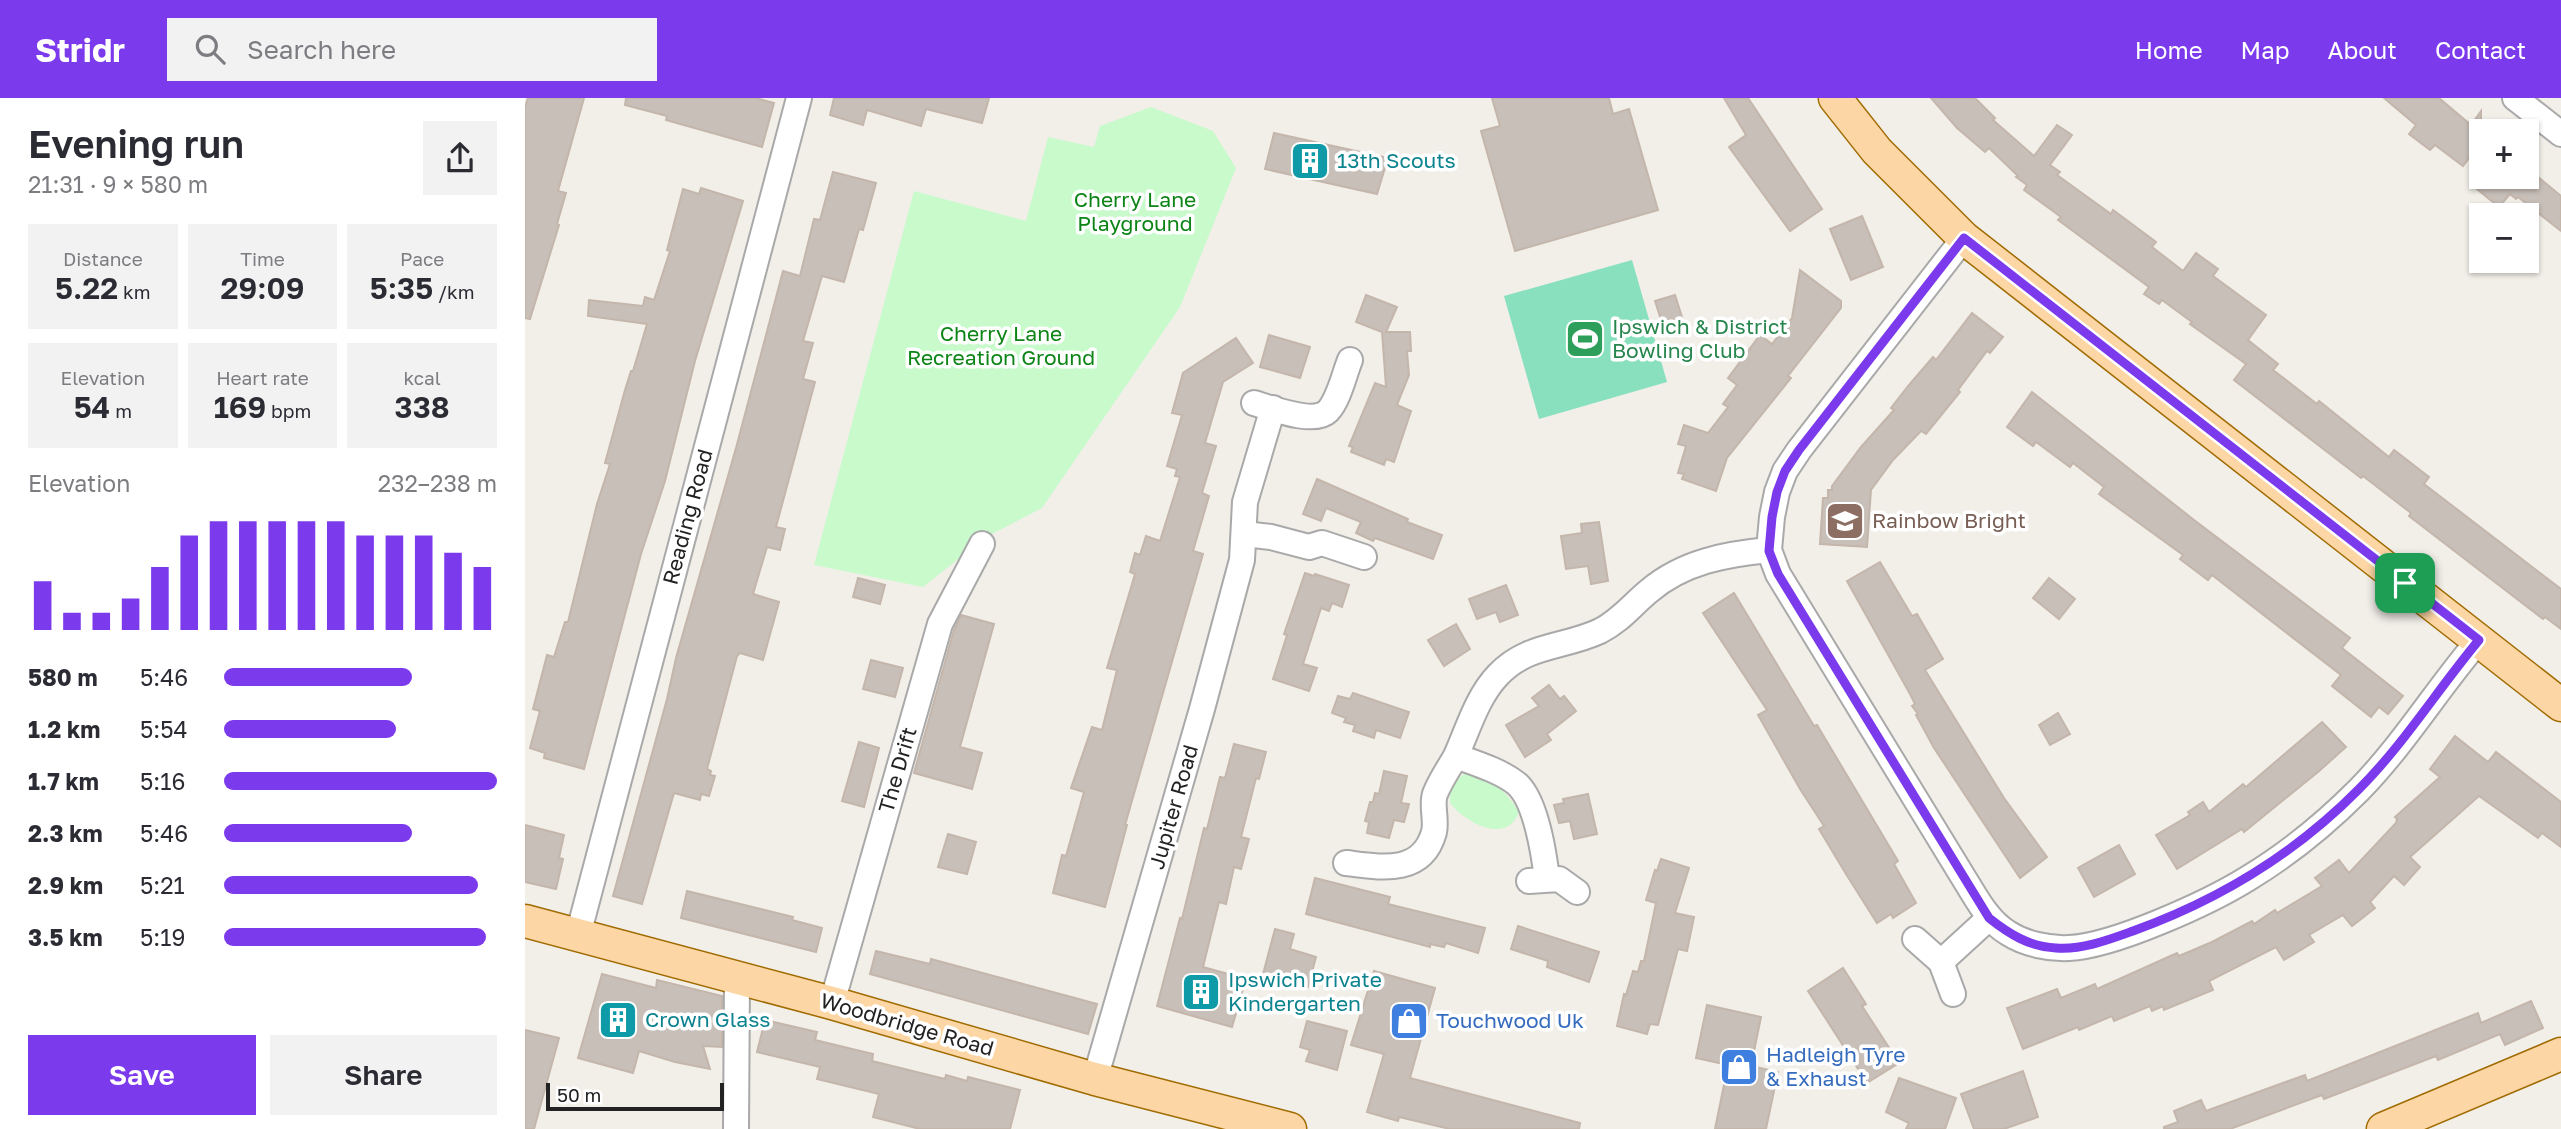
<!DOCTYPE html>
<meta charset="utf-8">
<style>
:root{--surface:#fff;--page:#f2f2f3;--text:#2b2b33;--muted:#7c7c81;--accent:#7c3aed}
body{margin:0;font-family:"Golos Text",sans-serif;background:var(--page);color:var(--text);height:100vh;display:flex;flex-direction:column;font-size:26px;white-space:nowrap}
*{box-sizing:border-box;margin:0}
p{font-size:23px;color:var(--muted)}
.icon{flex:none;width:38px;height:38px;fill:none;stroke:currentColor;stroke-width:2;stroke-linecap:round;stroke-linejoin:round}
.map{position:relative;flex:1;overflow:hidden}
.drawer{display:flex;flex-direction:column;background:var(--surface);width:525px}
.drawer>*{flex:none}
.fabs{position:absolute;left:1944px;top:21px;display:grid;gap:14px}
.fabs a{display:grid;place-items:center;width:70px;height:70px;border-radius:0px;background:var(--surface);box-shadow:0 2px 5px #0004;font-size:35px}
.scale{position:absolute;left:21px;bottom:18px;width:178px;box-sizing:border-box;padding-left:7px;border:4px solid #222;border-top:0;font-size:19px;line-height:24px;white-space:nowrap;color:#222;-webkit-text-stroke:5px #fff;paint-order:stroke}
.pin{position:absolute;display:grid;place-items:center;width:60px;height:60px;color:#fff;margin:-30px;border-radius:14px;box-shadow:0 4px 10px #0006}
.round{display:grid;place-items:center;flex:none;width:74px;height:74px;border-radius:0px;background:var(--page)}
.headline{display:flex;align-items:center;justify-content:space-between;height:119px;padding:0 28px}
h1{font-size:38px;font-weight:600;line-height:52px}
.stats{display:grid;grid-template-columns:repeat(3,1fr);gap:10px;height:119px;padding:7px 28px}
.stats div{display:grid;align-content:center;border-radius:0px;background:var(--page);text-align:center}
.stats b{font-size:30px;font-weight:600}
.stats small{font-size:19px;font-weight:400}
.stats p{font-size:19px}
.chart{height:196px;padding:14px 28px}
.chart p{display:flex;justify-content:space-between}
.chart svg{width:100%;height:126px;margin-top:7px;stroke:var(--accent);stroke-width:6}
.primary-button{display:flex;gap:14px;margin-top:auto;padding:14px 28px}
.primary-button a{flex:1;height:80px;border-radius:0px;background:var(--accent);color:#fff;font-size:28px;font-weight:600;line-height:80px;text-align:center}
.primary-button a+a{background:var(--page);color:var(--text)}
ul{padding:0 28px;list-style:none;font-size:23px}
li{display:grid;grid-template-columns:112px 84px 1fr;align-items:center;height:52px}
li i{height:18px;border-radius:9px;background:var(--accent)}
header{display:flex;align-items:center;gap:42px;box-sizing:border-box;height:98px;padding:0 35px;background:var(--accent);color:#fff}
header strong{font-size:33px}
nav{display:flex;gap:38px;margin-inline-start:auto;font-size:24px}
.search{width:490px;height:63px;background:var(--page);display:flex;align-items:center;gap:18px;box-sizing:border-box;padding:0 24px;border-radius:0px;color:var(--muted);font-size:26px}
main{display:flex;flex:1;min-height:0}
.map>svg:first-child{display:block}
.park{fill:#c8facc}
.pitch{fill:#88e0be}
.building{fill:#c7bfb8;stroke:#c4b6ab;stroke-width:2}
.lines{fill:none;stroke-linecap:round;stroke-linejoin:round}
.minor-casing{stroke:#a9a9a9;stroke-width:28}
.major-casing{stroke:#a06b00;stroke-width:35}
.minor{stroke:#fff;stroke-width:24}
.major{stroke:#fcd6a4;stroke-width:32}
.route-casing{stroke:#fff;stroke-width:14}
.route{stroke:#7c3aed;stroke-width:9}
.labels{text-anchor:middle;stroke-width:7;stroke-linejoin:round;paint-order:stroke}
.culture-label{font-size:21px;fill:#0d838f;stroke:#fff;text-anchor:start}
.park-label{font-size:21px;fill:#0c8416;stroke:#fff}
.leisure-label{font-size:21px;fill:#27864d;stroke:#fff;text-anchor:start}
.street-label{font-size:21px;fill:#222;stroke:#fff}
.education-label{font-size:21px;fill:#785e54;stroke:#fff;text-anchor:start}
.shop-label{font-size:21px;fill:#366cbe;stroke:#fff;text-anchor:start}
</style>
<header>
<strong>Stridr</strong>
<div class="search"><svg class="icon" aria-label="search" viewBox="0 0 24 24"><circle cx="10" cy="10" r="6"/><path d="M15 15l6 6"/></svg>Search here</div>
<nav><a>Home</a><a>Map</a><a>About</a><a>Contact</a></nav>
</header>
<main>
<section class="drawer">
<div class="headline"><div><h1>Evening run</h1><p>21:31 · 9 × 580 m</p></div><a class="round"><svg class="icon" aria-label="share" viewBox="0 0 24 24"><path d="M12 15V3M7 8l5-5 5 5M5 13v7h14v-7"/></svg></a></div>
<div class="stats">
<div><p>Distance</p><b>5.22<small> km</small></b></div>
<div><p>Time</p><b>29:09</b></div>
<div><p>Pace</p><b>5:35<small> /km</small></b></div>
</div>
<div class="stats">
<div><p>Elevation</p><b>54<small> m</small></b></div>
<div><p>Heart rate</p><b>169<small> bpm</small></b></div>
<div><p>kcal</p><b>338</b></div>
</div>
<div class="chart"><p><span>Elevation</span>232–238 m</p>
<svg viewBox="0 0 160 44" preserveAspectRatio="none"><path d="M5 44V27M15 44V38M25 44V38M35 44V33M45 44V22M55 44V11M65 44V6M75 44V6M85 44V6M95 44V6M105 44V6M115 44V11M125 44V11M135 44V11M145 44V17M155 44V22"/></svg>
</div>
<ul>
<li><b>580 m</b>5:46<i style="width:69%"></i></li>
<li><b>1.2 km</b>5:54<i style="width:63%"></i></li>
<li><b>1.7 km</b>5:16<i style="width:100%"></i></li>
<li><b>2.3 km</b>5:46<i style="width:69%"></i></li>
<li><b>2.9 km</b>5:21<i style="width:93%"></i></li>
<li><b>3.5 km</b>5:19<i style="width:96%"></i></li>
</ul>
<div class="primary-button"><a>Save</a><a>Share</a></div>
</section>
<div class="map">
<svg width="2036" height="1031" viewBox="0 0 2036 1031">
<rect width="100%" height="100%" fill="#f2efe9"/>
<g class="park">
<polygon points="626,9 688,33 711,70 655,209 517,410 461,439 398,489 289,467 389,93 501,123 523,39 569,49 575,28"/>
<path d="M944,675C971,684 978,690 994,714C981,748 940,724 925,705C924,690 929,679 944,675Z"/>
</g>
<polygon class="pitch" points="1107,162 1142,284 1014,321 979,198"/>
<g class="building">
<polygon points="3,0 59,0 33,93 41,95 32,126 34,127 5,221 0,220 0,9"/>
<polygon points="101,0 231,0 249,5 237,49 141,22 142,18 100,7"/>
<polygon points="309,0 464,0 457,25 401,11 396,28 342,12 338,27 305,17"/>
<polygon points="967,0 1084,0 1088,16 1104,11 1133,112 990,153 956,33 975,28"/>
<polygon points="1199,0 1223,0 1297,111 1265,133 1204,49 1221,37"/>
<polygon points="1406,0 1450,0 1470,20 1468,22 1509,58 1532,27 1547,37 1525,67 1535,74 1532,77 1586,116 1588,112 1631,144 1627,149 1658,173 1671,155 1693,171 1688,178 1741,217 1723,242 1753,266 1748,272 1792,306 1794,303 1864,359 1869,352 1904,379 1899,386 2036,491 2036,531 2020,519 2018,521 1884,418 1886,415 1838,378 1836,380 1709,282 1721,266 1665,226 1667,224 1637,202 1634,206 1619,196 1624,189 1533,122 1536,119 1499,92 1502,87 1491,79 1493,78 1464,50 1460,54 1432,30"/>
<polygon points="1859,0 1914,0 1946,27 1956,13 1956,44 1938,68 1910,47 1905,52 1884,36 1891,27"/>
<polygon points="749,35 863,60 852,96 740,71"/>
<polygon points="308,74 351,85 338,132 334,131 319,184 297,178 278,243 288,245 278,281 290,284 251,429 260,431 255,452 242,449 228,496 254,504 238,562 215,555 212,558 182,671 186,673 185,677 190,678 184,698 176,696 175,702 149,695 117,806 88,798 142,601 151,560 211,350 258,173 275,178 289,121 295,122"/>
<polygon points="1962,79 2013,79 2036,98 2036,133 1993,99 1991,101 1985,96 1974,109 1952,91"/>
<polygon points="176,90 218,103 170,263 140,383 116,456 59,671 19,660 20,655 5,650 15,613 8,611 22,557 29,559 40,524 43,524 72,406 85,366 80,365 100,292 106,273 108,273 122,226 63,218 64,202 118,208 120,199 129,202 145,153 142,152 158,91 174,96"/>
<polygon points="1337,118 1358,169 1326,182 1305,131"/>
<polygon points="1275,172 1316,203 1316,210 1263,278 1266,280 1202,360 1191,393 1157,381 1159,376 1153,375 1161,348 1153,346 1159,327 1183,335 1203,309 1198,306 1212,287 1203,280 1235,237 1247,246 1267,220"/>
<polygon points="841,197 872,209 861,234 885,234 886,253 882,253 884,277 872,307 886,313 869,364 861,361 859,367 826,354 828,349 824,348 850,285 861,289 857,234 831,224"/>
<polygon points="1150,197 1158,222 1138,228 1130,203"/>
<polygon points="1447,215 1478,239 1465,255 1462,253 1433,292 1435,294 1401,336 1396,333 1368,362 1346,392 1342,449 1295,446 1298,400 1303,400 1303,392 1307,392 1307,388 1336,349 1369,312 1366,310 1384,287 1408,259 1411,262"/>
<polygon points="744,237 785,249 775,280 735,269"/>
<polygon points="711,240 728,265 698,284 680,345 691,348 677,395 684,398 668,453 678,456 600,727 602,727 580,809 528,795 537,757 541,758 559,694 546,690 567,629 577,632 592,572 582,570 610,476 605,474 610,455 615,457 621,438 635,443 655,379 650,378 652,371 642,368 657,317 647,315 658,275"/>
<polygon points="1507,294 1669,422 1825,540 1817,550 1878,598 1863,616 1854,609 1846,619 1807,588 1816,577 1687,477 1683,482 1655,461 1658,457 1574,396 1579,389 1548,365 1545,369 1511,344 1508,348 1482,329"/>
<polygon points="792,381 883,421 882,424 917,437 908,461 850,440 848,443 831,435 836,424 801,410 796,423 778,416"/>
<polygon points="1074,424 1083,483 1066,486 1063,468 1041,471 1036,438 1057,435 1056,426"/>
<polygon points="1355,464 1387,518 1392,516 1418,561 1400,572 1479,700 1522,759 1495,780 1409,650 1391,617 1393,616 1387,608 1390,606 1385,596 1322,483"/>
<polygon points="780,475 789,478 790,476 824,487 817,509 807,505 804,513 796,510 778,566 792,570 784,593 748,581 762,537 759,536"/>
<polygon points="333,480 360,487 355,506 328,499"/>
<polygon points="1524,480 1550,501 1534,521 1508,500"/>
<polygon points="981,487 993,517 975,524 971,514 952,521 944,501"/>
<polygon points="1209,495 1289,628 1292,627 1373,763 1369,766 1391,805 1368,820 1366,816 1352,825 1321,776 1294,731 1299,728 1275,691 1233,617 1242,612 1178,515"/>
<polygon points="436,517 469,526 435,649 457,655 447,691 389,675 429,532"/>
<polygon points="931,526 945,551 919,568 903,542"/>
<polygon points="346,562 378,570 370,599 338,591"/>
<polygon points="1024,587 1035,601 1039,598 1051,613 1022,636 1026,642 1000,659 981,627 1014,608 1007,600"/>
<polygon points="828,595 884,614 875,640 851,632 849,640 828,633 830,627 819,624 821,620 807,615 813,598 825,601"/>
<polygon points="1533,615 1545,636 1525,647 1514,627"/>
<polygon points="1797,624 1821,649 1793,674 1719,734 1717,731 1652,771 1631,737 1665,717 1663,714 1678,704 1684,714 1718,686 1721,689"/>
<polygon points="1930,638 1963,664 1971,654 2036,704 2036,749 2017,735 2013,740 1954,698 1885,759 1895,769 1879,787 1869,778 1845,804 1850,810 1827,828 1818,817 1784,837 1789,844 1759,862 1751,849 1684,883 1688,892 1639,912 1638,908 1627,913 1625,908 1589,923 1587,918 1554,932 1553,929 1498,951 1482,910 1532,891 1536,900 1570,886 1572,891 1652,855 1654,858 1687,844 1727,823 1729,826 1750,812 1752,815 1797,788 1790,780 1814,762 1824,775 1871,725 1872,721 1870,719 1915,679 1905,671"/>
<polygon points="334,644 354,650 339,709 317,703"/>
<polygon points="709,646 741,654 734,681 731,680 716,739 724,741 716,771 709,769 701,806 694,804 678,869 721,881 707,929 632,908 655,820 657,821 679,730 682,731 695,679 700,680"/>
<polygon points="859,673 882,678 876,705 884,706 879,724 869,722 864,740 842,735 844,724 840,723 845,704 848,704 850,695 854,696"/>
<polygon points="1063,696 1072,736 1049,741 1045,723 1034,725 1029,707 1039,705 1038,701"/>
<polygon points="0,727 39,737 34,760 38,761 31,791 0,784"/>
<polygon points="423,736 451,744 442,776 413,769"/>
<polygon points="1594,747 1610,776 1569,799 1553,770"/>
<polygon points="1136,761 1164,770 1150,815 1169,819 1162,853 1153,851 1133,927 1125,926 1122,936 1092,928 1099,896 1101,897 1108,873 1113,874 1116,863 1119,863 1131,805 1121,802 1130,772 1132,773"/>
<polygon points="790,780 865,799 863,806 960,830 953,855 921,845 919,849 905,846 905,849 781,816"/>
<polygon points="162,793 268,819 267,822 297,830 291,854 156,820"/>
<polygon points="993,828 1074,854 1064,884 1022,869 1023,863 986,851"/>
<polygon points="750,831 769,836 765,851 791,859 783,889 738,876"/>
<polygon points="351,853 405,866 406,861 572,906 563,936 345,876"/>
<polygon points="1318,870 1341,906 1337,908 1374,965 1342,985 1283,893"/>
<polygon points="849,873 910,890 885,980 1055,1025 1054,1031 925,1031 874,1019 873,1023 842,1014 859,956 826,947"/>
<polygon points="77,876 131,890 132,882 197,898 197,949 178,948 185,971 150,964 114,953 108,975 53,960"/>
<polygon points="2006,903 2018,930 1980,947 1975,936 1913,962 1911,958 1799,1001 1797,997 1705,1031 1639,1031 1639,1029 1653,1024 1649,1013 1676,1002 1681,1013 1780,977 1782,983 1953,915 1956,925"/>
<polygon points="1182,907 1236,919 1226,968 1253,974 1241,1031 1190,1031 1203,967 1171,960"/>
<polygon points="240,922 292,934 290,942 348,956 347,963 420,981 421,977 442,983 443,979 495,992 485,1031 395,1031 348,1019 354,996 292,981 295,969 232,954"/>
<polygon points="782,923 822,933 812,972 781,963 785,952 775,949"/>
<polygon points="0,932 34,940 9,1031 0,1031"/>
<polygon points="1498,973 1513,1019 1479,1031 1449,1031 1436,996"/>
<polygon points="1374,980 1431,1000 1420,1031 1381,1031 1384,1025 1361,1014"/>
</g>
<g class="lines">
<g class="minor-casing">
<g id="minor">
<polyline points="1990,0 2036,36"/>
<path d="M1439,140L1274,352L1260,373L1252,394L1247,419L1244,452L1253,476L1440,782C1452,801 1463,823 1483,835C1500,846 1524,851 1544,850C1589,848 1683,805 1722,781C1762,757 1801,725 1834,692C1879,646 1912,591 1954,542"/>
<path d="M729,305C746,310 789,327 803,313C814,301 819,277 825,262"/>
<polyline points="719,436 746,439 784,449 797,445 839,459"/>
<path d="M821,765C854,769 897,778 909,734C912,722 906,707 910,696C915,683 924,670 931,658"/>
<path d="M1022,781C1019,756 1011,703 992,686C976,673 950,665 931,658C943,631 952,599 973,577C1002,546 1039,550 1075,533C1095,523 1107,507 1124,493C1158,464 1201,456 1244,452"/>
<polyline points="1004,783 1034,781 1052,794"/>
<polyline points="53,837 274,0"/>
<polyline points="1390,841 1416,864"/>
<polyline points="1428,896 1416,864 1464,820"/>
<polyline points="307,905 415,526 457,446"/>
<polyline points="570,981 677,611 717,462 720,404 748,310"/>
<polyline points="211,1031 212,880"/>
</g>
</g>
<g class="major-casing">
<g id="major">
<polyline points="1310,0 1352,53 1439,140 2036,607"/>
<polyline points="0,823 307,905 570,981 765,1031"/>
<polyline points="1858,1031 2036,956"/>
</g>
</g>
<use href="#minor" class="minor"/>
<use href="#major" class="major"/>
</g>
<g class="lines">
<g class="route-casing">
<path id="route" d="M1439,140L1954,542C1913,591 1879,646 1834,691C1770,756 1694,802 1608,833C1583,842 1557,852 1531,850C1505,849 1484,836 1464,820L1253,476L1244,453L1247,419L1252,394L1260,373L1274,352Z"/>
</g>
<use href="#route" class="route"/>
</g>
<defs>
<g id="building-square" transform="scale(2.0125)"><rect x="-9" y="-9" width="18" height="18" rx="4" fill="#0f9aa8" stroke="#fff"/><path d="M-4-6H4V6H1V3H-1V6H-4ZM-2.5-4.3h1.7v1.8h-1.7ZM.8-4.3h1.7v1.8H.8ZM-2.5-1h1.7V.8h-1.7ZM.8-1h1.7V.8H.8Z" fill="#fff"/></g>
<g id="stadium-square" transform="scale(2.0125)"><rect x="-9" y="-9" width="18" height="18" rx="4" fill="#2e9e5b" stroke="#fff"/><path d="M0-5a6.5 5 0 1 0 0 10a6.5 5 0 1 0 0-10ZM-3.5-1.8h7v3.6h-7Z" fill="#fff"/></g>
<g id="school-square" transform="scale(2.0125)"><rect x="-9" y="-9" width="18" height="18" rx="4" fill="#8d6e63" stroke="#fff"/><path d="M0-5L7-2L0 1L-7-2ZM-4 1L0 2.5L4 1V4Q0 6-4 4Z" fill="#fff"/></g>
<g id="shop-square" transform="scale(2.0125)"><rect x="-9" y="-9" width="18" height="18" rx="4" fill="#3f7fe0" stroke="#fff"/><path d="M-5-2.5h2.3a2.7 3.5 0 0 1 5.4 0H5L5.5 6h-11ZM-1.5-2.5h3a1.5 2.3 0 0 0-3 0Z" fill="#fff"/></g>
</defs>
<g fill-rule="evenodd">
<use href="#building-square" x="785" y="63"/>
<use href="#stadium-square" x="1060" y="241"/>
<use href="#school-square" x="1320" y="423"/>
<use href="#building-square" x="676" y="894"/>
<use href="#building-square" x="93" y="922"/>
<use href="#shop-square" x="884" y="923"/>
<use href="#shop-square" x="1214" y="969"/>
</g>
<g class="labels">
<g class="culture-label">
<text x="812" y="70">13th Scouts</text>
<text x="703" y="889">Ipswich Private<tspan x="703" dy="24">Kindergarten</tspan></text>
<text x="120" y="929">Crown Glass</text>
</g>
<g class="park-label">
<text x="610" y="109">Cherry Lane<tspan x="610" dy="24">Playground</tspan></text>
<text x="476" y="243">Cherry Lane<tspan x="476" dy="24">Recreation Ground</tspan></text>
</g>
<g class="leisure-label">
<text x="1087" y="236">Ipswich &amp; District<tspan x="1087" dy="24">Bowling Club</tspan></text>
</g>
<g class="street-label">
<text transform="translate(163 419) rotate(-75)" y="7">Reading Road</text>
<text transform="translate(373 672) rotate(-74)" y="7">The Drift</text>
<text transform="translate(649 709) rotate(-74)" y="7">Jupiter Road</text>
<text transform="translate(382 927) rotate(16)" y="7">Woodbridge Road</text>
</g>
<g class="education-label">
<text x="1347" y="430">Rainbow Bright</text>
</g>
<g class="shop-label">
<text x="911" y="930">Touchwood Uk</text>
<text x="1241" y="964">Hadleigh Tyre<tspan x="1241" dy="24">&amp; Exhaust</tspan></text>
</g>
</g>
</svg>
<div class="fabs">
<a>+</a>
<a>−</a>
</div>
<div class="scale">50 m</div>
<div class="pin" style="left:1880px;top:485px;background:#1e9e55"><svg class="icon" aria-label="arrive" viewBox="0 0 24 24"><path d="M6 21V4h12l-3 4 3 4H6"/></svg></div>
</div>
</main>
